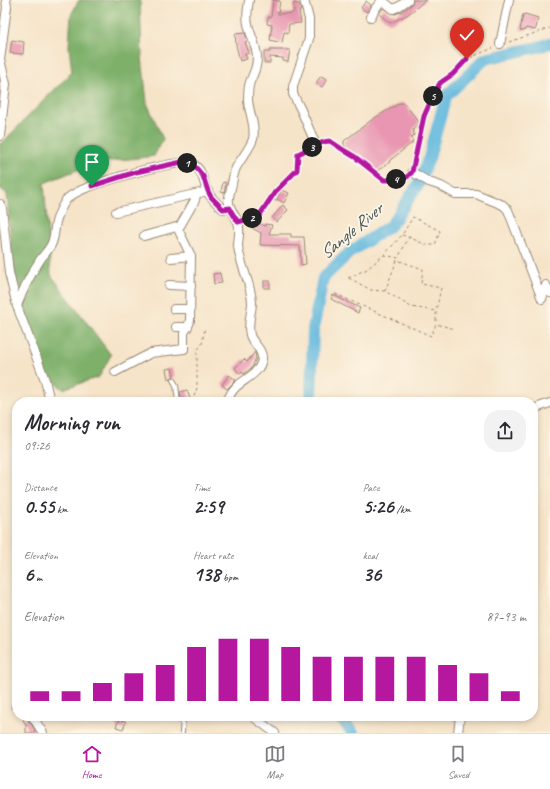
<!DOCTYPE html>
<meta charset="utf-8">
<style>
:root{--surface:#fff;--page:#f2f2f3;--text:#2b2b33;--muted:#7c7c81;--line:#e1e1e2;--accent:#b5179e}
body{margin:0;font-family:Caveat,sans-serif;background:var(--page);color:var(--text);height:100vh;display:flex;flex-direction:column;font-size:15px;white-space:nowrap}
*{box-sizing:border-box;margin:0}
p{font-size:13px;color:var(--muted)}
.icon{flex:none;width:22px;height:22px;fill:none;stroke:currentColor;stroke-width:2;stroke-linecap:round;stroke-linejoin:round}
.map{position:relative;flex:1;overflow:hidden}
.panel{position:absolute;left:12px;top:397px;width:526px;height:324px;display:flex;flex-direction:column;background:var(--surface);border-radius:16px;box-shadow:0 2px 6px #0003}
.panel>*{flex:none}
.pin{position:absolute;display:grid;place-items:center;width:34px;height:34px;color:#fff;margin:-41px -17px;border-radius:50% 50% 50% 0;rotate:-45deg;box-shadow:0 0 4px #0007}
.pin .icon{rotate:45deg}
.km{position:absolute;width:20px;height:20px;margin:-10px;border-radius:50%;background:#222;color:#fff;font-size:11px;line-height:20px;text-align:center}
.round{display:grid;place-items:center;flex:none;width:42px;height:42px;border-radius:16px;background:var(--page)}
.head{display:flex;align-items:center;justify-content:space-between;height:68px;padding:0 12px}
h1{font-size:22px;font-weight:700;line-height:30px}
.metrics{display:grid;grid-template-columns:repeat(3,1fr);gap:6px;height:68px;padding:4px 12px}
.metrics div{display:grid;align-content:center}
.metrics b{font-size:20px;font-weight:700}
.metrics small{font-size:11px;font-weight:400}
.metrics p{font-size:11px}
.chart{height:112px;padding:8px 12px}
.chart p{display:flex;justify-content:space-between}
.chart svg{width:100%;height:72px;margin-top:4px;stroke:var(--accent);stroke-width:6}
.tab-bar{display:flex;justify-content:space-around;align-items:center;height:56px;border-top:1px solid var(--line);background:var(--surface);font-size:11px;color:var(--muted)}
.tab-bar a{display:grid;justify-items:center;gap:2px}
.tab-bar .current{color:var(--accent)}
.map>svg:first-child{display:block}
.forest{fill:#7eb06b;stroke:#5c6d44}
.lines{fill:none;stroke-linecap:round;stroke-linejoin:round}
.river{stroke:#61b8de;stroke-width:12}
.building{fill:#e896b1}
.lane-casing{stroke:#988774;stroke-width:6}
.street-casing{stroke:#988774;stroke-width:10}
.path{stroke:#988774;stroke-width:1;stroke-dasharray:3 3;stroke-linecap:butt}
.lane{stroke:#fff;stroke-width:4}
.street{stroke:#fff;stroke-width:8}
.route-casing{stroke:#fff;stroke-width:8}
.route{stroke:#b5179e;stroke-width:5}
.labels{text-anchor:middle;stroke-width:3.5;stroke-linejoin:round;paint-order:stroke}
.water-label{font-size:18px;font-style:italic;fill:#465558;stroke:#fcf5e5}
</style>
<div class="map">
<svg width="550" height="733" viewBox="0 0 550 733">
<rect width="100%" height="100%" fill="#fcf5e5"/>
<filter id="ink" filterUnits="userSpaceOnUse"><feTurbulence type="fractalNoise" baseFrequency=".025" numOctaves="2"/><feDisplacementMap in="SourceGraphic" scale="8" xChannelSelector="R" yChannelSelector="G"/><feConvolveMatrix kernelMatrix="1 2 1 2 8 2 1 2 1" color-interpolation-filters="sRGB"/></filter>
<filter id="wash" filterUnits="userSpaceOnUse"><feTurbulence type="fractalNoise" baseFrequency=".012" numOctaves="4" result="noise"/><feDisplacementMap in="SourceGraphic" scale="16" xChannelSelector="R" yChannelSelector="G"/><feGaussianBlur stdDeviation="0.9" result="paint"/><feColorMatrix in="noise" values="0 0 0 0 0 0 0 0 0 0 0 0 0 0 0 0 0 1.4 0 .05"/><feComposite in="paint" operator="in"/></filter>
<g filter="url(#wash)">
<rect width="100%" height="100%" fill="#f6e4c9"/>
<polygon class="forest" points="79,0 140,0 142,57 147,103 163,139 154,156 95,163 44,183 51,275 111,355 99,377 63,389 44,372 23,320 12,256 7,194 0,188 0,145 72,72 69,46 71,15"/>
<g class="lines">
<g class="river">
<polyline points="311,402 313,330 323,278 349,253 391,225 418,185 429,158 446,96 485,59 542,46 550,43"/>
<polyline points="339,716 353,733"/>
</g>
</g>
<g id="blocks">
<g class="building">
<polygon points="273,0 280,1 278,14 293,13 294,3 299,4 301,11 299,11 301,23 289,24 288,33 284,32 282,43 270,40 272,25 267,24 268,17 271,17"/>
<polygon points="413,0 426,0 407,15 390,23 379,14 383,8 390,13 395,14 401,12 411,5"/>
<polygon points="366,1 371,5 367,12 361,8"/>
<polygon points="525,14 538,18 536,28 535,30 526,28 524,31 520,30 523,15"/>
<polygon points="245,33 248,41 245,42 249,53 245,54 247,59 240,61 236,45 235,34"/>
<polygon points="12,40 24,42 23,54 10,53"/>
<polygon points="270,50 290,50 288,62 283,61 283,58 270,57 270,63 264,63 264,52 270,52"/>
<polygon points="321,76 327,79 322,87 316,83"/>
<polygon points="400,103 404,103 419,122 413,130 414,135 411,138 413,142 389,161 390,162 377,171 359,157 347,150 344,145 344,141 373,119"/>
<polygon points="223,182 226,183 224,193 221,192"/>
<polygon points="281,190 289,193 284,203 277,199"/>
<polygon points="283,205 288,210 277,222 273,219 273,217"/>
<polygon points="253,220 265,226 265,224 272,225 269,234 291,234 291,237 304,237 306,264 301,265 300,246 260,245 261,233 250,227"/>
<polygon points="220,273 222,283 214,284 213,274"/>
<rect x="264" y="281" width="6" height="7"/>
<polygon points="333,295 360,308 358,313 331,299"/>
<polygon points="255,352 256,358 252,367 244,374 242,372 240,374 235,368 244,359 247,362"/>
<polygon points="172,368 174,377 168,379 166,369"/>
<polygon points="229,375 236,380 227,389 222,385"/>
<polygon points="187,390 191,402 181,402 180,392"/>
<polygon points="15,692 17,692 17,709 11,708"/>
<polygon points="27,718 35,730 34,733 26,733 26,725 23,720"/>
<polygon points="119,719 126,722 123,729 116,727"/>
</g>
</g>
</g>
<g filter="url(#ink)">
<use href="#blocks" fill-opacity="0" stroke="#988774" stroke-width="1"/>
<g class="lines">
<g class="lane-casing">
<g id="lane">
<polyline points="173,380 176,385 178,402"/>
<polyline points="182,733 183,716"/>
</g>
</g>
<g class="street-casing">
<g id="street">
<polyline points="304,0 309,19 309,39 293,86 293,94 301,110 316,145"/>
<polyline points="382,0 393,9 398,7 408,0"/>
<polyline points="371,17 375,9 382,0"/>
<polyline points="500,44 509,0"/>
<polyline points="0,136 6,84 0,60 7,7 6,0"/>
<polyline points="412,172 429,182 441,186 455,194 476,194 503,205 508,210 542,299 546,285 550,293"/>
<polyline points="0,204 2,208 9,273 17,306 45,380 50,402"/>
<polyline points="116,212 208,191"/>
<polyline points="144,236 180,226 195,200 196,194"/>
<polyline points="171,258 191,256 177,227"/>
<polyline points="169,285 191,286"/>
<path d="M17,306C23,289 30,275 40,260C43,255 48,251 51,245C55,238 54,230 56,222C58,215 62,206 66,200C78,185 160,165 181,163C184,162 190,163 193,164C204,171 203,183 208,193C212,199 218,204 223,209L230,208"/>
<polyline points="174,309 190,309"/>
<polyline points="176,327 188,327"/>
<polyline points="115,372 151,353 184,349 184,333 189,324 190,320 191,256"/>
<path d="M227,402C229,396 232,391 236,387C246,378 260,373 262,359C263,349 252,343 250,335C247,324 252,312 252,302C251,283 240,265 238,246C238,238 241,230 238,222C235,215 230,210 229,203C228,198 230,193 231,188C233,181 233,174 236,168C241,158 250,149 253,139C256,126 249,113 248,100C248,94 248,87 250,82C254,72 257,68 257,56C256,44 250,35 248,24C246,16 248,8 249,0"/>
<polyline points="533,415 536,408 550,403"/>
<polyline points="32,716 36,722 43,733"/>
<polyline points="252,716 275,733"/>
<polyline points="458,733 460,716"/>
</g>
</g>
<g class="path">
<polyline points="509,42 550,28"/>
<polyline points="323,142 327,140 330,141 345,151 355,157 384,180 407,177"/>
<polyline points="414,165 424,117 433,96 440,83 453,74 467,59 493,48"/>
<polyline points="267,203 275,192 297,170 298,154 310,148"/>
<polyline points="246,219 259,216 267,203 277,200"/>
<polyline points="384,255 398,258 409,237 402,235"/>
<polyline points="348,278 367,269 384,255 402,235 413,217 440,231 435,245 426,245 409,237"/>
<polyline points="349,278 371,290 385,291 411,307 436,311 436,323"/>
<polyline points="385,291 397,260 423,269 421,284 441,288 436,311"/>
<polyline points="335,294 431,336 436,324 455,329"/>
<polyline points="192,402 197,388 197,351 202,344 205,327"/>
</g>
<use href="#lane" class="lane"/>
<use href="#street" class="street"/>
</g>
</g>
<g class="lines" filter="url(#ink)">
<g class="route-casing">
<path id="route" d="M92,186L136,172L182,162L192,164L198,170L203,176L208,191L211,197L223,209L230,208L231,211L238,222L259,216L275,192L297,170L298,154C307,150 320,141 330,141L345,151L355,157L384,180H392L400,178L407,177L412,172L424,116L433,96L440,83L453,74L467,59"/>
</g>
<use href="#route" class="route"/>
</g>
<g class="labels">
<g class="water-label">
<text transform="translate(351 231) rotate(-40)" y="6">Sangle River</text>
</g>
</g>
</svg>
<div class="pin" style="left:92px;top:186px;background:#1e9e55"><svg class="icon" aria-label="arrive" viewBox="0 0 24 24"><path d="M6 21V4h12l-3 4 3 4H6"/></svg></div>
<div class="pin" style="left:467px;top:59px;background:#d93025"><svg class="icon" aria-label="check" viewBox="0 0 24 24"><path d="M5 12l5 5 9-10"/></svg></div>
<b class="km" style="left:187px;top:163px">1</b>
<b class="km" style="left:252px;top:218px">2</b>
<b class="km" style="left:312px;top:147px">3</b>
<b class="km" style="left:396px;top:179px">4</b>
<b class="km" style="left:433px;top:96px">5</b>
<section class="panel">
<div class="head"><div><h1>Morning run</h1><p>09:26</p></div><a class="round"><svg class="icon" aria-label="share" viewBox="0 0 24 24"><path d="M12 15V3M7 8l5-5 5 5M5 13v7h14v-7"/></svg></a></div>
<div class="metrics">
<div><p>Distance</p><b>0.55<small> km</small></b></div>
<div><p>Time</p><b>2:59</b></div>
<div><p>Pace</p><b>5:26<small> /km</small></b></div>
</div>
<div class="metrics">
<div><p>Elevation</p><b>6<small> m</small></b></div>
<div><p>Heart rate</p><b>138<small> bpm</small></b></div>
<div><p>kcal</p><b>36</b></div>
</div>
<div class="chart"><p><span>Elevation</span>87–93 m</p>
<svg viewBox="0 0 160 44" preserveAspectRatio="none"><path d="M5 44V38M15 44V38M25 44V33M35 44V27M45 44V22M55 44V11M65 44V6M75 44V6M85 44V11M95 44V17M105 44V17M115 44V17M125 44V17M135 44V22M145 44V27M155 44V38"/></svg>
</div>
</section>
</div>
<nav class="tab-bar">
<a class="current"><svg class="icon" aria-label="home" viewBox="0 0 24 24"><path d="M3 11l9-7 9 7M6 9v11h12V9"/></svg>Home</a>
<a><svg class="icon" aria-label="map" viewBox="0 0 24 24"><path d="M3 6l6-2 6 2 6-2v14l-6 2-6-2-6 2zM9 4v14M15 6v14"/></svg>Map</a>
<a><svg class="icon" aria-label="saved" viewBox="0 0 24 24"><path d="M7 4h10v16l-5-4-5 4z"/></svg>Saved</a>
</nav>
